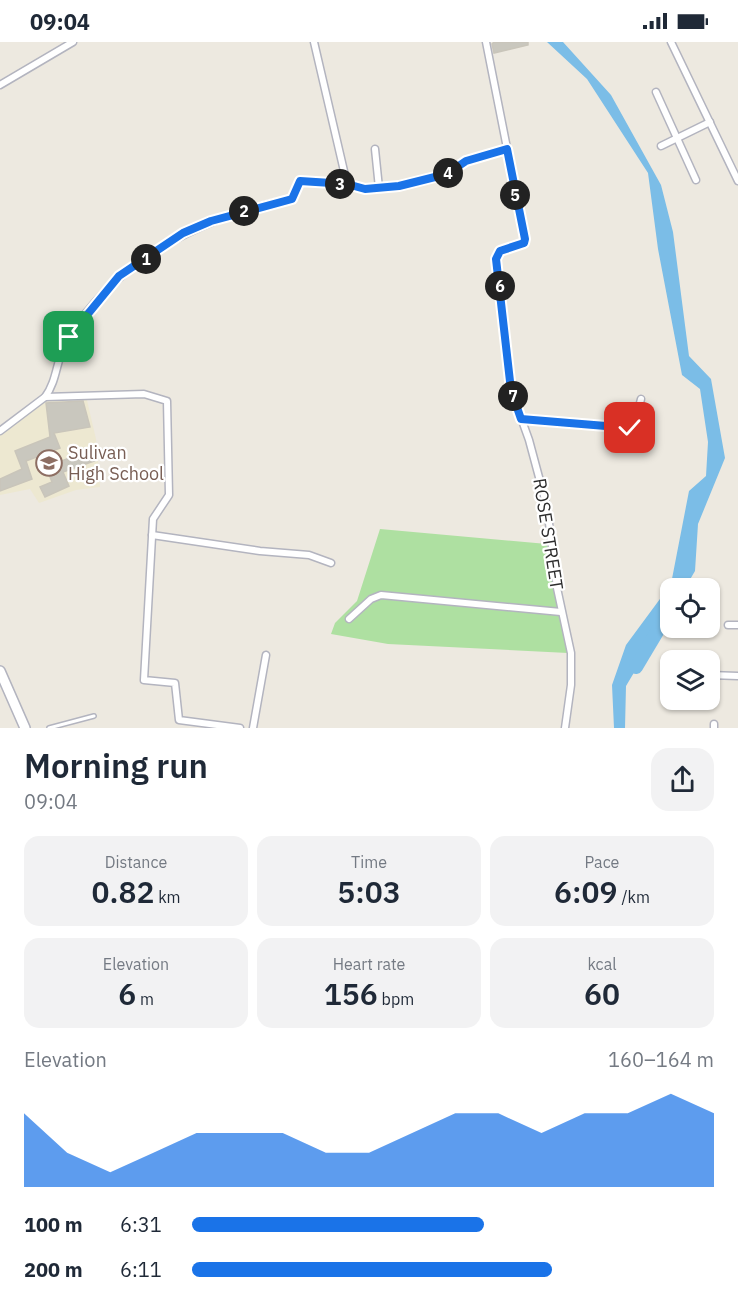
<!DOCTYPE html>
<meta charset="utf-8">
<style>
:root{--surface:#fff;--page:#f2f2f3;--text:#1f2937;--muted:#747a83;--accent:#1a73e8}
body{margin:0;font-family:"IBM Plex Sans",sans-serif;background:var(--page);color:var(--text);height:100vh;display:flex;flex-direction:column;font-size:22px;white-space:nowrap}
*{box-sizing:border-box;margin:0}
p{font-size:20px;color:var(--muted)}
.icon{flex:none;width:33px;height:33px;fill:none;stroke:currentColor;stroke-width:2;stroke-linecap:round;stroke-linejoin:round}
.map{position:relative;height:686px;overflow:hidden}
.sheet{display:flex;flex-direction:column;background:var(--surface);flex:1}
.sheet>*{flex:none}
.tools{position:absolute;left:660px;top:536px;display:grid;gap:12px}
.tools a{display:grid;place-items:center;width:60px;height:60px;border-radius:12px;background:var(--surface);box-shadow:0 2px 4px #0004;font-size:30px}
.pin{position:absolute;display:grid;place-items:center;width:51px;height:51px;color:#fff;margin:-26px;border-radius:12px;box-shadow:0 3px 9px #0006}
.km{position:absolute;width:30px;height:30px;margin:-15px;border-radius:50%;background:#222;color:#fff;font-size:16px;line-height:30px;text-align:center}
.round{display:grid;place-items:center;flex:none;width:63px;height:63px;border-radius:18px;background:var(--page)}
.headline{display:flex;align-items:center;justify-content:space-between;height:102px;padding:0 24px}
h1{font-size:33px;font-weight:600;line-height:45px}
.figures{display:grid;grid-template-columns:repeat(3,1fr);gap:9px;height:102px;padding:6px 24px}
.figures div{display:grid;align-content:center;border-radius:15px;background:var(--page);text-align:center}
.figures b{font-size:30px;font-weight:600}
.figures small{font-size:16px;font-weight:400}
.figures p{font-size:16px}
.chart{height:168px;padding:12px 24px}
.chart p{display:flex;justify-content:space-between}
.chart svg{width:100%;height:108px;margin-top:6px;fill:var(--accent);opacity:.7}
ul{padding:0 24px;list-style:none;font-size:20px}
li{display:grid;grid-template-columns:96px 72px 1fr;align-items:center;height:45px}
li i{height:15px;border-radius:8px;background:var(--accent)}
.status{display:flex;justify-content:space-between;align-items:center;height:42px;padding:0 30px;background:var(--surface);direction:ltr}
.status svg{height:16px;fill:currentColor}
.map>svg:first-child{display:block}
.education{fill:#ede8d1}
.green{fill:#aee0a1}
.water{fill:#7bbde7}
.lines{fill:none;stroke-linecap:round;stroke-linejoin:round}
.river{stroke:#7bbde7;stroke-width:14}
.building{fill:#c9c7be;stroke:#c9c5ba;stroke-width:1.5}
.lane-casing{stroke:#b3b4bf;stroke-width:6}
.street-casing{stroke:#b3b4bf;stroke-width:9}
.secondary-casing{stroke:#b3b4bf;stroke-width:12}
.lane{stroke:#fff;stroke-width:3}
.street{stroke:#fff;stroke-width:6}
.secondary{stroke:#fff;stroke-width:9}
.route-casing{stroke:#fff;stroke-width:12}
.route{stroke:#1a73e8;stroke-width:8}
.labels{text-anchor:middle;stroke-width:4.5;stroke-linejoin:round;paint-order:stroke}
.education-label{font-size:18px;fill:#785e54;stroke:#fff;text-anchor:start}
.street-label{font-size:18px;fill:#2d2d2d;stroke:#fff}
</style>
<div class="status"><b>09:04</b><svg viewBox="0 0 49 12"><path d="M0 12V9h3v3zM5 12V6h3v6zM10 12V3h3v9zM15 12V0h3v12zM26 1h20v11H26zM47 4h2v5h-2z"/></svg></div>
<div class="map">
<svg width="738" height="686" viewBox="0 0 738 686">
<rect width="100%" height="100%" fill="#ede9e0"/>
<polygon class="education" points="86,354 96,397 100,445 76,448 39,461 30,447 0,453 0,393 47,357"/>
<polygon class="green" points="380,487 547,502 558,566 381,550 370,554 346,577 350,580 373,559 382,556 559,573 568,611 388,602 331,592 335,581 357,559"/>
<polygon class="water" points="547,0 563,0 611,53 661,143 673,190 689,314 711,337 725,416 698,482 695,529 685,546 670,546 670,570 626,644 625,686 614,686 612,643 626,603 671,542 689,449 706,434 708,400 700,347 682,333 658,207 648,131 587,37"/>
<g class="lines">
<polyline class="river" points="636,625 670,568"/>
</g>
<g class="building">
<polygon points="494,0 528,0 528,3 494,11 492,2"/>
<polygon points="83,359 90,385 54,391 60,406 26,419 32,437 0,449 0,437 22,427 15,409 50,395 46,361"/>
<polygon points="93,407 97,418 63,430 69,444 45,455 40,445 52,440 46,425"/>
</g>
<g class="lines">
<g class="lane-casing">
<polyline id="lane" points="49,686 94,674"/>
</g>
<g class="street-casing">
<g id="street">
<polyline points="314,0 347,142"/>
<polyline points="486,0 525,197 524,201 500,209 497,217 498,234 511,348 529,398 547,465 557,546 571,611 571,643 565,686"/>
<polyline points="671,0 738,139"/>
<polyline points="0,43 73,0"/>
<polyline points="656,50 696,138"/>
<polyline points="661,104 710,80"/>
<polyline points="375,107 379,146"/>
<polyline points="45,355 144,352 167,359 169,453 153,477 144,638 175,641 179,678 240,686"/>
<polyline points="521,377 634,385 641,357"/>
<path d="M0,389L45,355C58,338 56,315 68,296C119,216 201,175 292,157L301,139L347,142L365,147L399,144L447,132L466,119L506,107"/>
<polyline points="152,493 260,509 309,513 331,521"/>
<polyline points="349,577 371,557 381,553 561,570"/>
<polyline points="728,583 738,583"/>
<polyline points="710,633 738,634"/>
<polyline points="714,682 714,686"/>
<polyline points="253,686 266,613"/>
</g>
</g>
<g class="secondary-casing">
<polyline id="secondary" points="0,629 25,686"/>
</g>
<use href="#lane" class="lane"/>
<use href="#street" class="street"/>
<use href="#secondary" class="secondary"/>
</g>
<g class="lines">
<g class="route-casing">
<polyline id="route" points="69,295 119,234 183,191 211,179 292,157 300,139 347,142 365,147 399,144 447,132 466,119 507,107 525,197 524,201 500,209 496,217 511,348 521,377 630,386"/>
</g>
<use href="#route" class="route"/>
</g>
<defs>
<g id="school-ring" transform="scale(1.35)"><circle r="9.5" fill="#fff" stroke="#8d6e63" stroke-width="1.5"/><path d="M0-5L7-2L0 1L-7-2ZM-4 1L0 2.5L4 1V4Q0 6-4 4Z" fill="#8d6e63"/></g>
</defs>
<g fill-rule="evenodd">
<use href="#school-ring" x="49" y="421"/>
</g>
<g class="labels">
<g class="education-label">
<text x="68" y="417">Sulivan<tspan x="68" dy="21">High School</tspan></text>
</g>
<g class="street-label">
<text transform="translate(548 492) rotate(81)" y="6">ROSE STREET</text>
</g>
</g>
</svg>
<div class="tools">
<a><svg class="icon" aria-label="locate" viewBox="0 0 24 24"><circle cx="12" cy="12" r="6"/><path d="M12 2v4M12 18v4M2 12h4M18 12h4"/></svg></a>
<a><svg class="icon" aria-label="layers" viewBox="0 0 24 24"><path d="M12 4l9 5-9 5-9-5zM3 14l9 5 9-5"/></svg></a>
</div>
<div class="pin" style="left:69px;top:295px;background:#1e9e55"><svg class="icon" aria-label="arrive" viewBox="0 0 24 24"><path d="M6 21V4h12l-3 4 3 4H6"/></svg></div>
<div class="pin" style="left:630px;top:386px;background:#d93025"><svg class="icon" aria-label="check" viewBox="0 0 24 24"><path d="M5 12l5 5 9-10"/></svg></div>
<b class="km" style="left:146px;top:217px">1</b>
<b class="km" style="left:244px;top:169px">2</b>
<b class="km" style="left:340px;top:142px">3</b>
<b class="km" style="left:448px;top:131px">4</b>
<b class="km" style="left:515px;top:153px">5</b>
<b class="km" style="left:500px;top:244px">6</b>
<b class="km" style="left:513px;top:354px">7</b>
</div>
<section class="sheet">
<div class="headline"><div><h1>Morning run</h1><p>09:04</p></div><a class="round"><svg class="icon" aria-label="share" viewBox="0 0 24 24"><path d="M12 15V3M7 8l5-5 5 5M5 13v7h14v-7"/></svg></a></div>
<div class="figures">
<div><p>Distance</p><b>0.82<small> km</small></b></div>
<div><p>Time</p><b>5:03</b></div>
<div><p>Pace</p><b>6:09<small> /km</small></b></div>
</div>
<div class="figures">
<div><p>Elevation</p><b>6<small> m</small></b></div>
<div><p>Heart rate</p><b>156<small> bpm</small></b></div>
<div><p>kcal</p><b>60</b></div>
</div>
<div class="chart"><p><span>Elevation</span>160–164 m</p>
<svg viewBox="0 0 160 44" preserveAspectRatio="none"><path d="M0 44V14L10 30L20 38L30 30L40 22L50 22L60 22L70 30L80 30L90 22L100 14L110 14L120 22L130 14L140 14L150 6L160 14V44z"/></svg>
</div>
<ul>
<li><b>100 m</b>6:31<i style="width:56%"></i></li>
<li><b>200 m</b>6:11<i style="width:69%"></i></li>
</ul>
</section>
